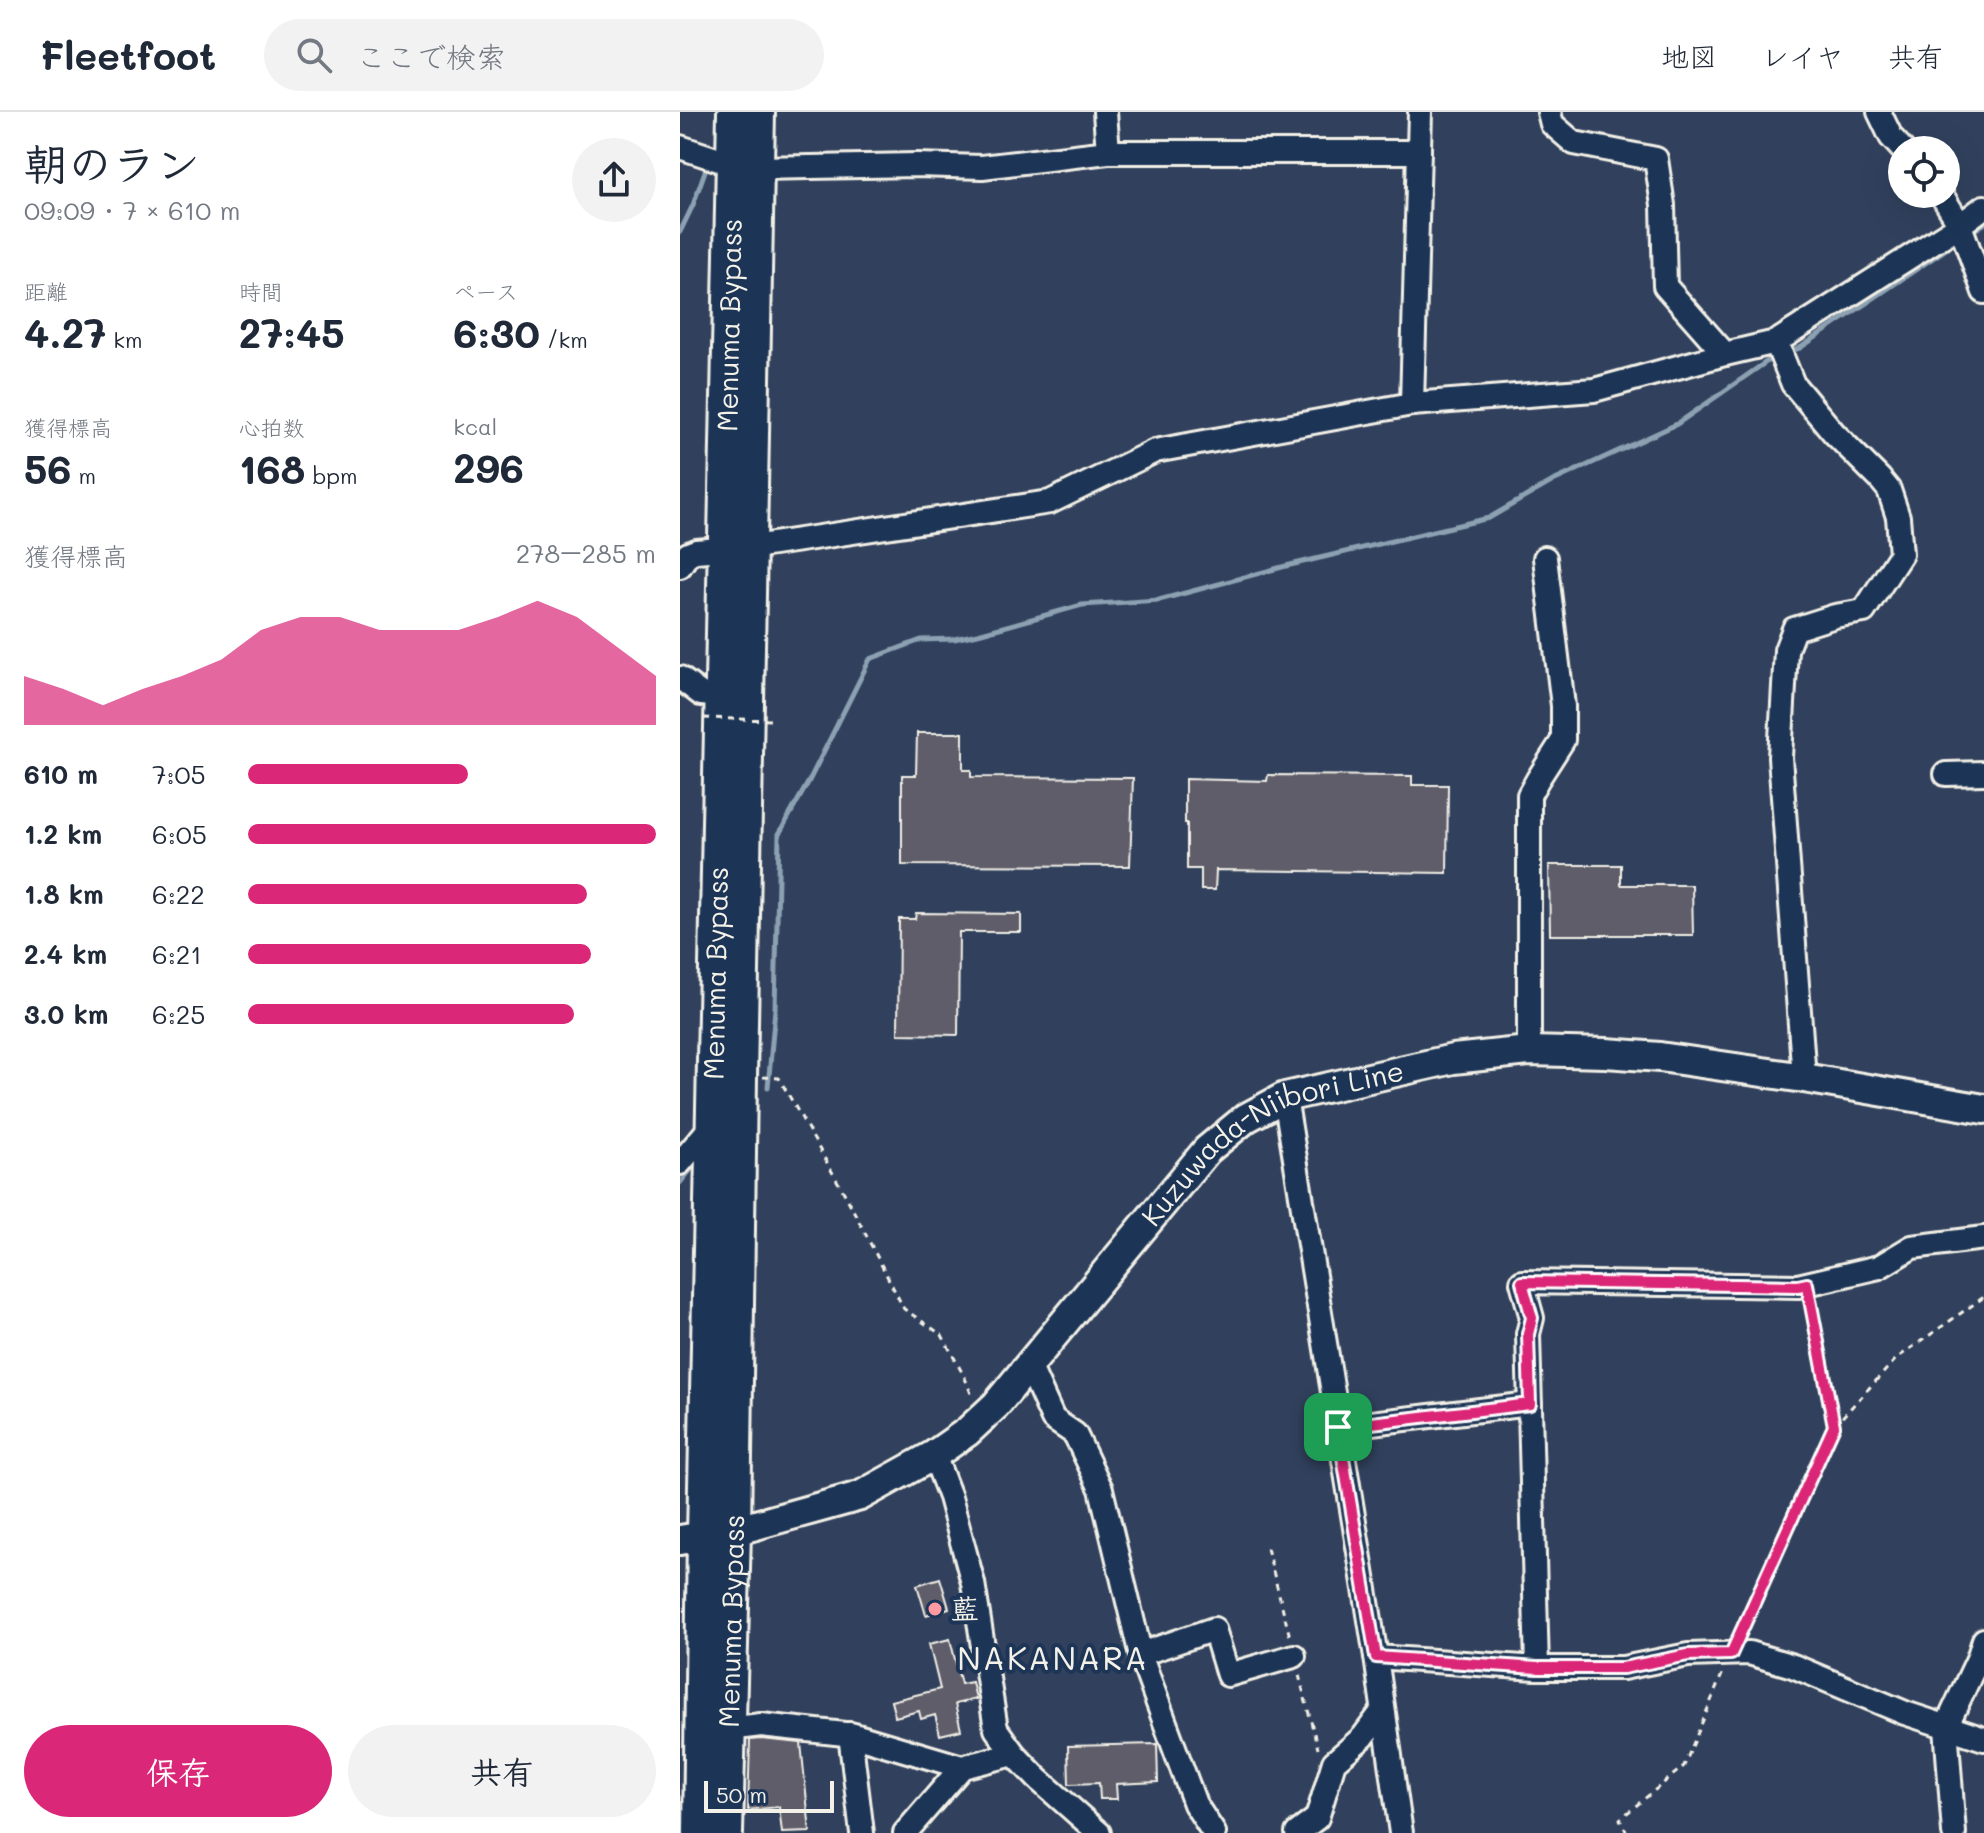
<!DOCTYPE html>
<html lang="ja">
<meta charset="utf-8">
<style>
:root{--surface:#fff;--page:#f2f2f3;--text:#1f2937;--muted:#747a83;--line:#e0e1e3;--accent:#db2777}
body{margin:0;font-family:Mali,"Klee One",sans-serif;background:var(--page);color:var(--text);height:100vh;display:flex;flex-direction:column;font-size:30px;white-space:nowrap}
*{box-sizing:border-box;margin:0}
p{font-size:26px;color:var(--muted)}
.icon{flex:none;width:44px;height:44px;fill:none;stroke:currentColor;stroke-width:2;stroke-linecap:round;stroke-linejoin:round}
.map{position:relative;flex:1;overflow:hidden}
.panel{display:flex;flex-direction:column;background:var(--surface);width:680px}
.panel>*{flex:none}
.buttons{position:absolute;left:1208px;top:24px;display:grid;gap:16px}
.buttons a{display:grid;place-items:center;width:72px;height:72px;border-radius:50%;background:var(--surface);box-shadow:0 8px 32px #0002;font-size:40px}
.scale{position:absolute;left:24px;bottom:20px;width:130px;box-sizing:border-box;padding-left:8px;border:4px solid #f4f1e8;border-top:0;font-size:22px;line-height:28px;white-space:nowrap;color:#f4f1e8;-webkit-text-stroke:6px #1d3557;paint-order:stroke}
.pin{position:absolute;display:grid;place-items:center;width:68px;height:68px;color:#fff;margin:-34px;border-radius:16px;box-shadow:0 4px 12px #0006}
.round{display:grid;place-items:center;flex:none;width:84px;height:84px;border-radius:42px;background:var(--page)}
.head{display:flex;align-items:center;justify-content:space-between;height:136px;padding:0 24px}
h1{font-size:44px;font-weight:700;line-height:60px}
.figures{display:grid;grid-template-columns:repeat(3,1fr);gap:12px;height:136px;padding:8px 24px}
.figures div{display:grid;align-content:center}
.figures b{font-size:40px;font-weight:700}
.figures small{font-size:22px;font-weight:400}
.figures p{font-size:22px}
.chart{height:224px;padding:16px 24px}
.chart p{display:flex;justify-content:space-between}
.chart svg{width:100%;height:144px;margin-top:8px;fill:var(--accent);opacity:.7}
.primary-button{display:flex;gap:16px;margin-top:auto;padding:16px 24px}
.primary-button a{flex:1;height:92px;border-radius:48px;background:var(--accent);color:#fff;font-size:32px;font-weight:700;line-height:92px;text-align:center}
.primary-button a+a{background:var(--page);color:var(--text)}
ul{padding:0 24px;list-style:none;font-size:26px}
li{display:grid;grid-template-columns:128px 96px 1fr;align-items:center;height:60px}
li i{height:20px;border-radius:10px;background:var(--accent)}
header{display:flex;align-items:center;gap:48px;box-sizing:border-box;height:112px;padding:0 40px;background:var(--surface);border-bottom:2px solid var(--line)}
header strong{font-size:38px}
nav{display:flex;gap:44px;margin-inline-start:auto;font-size:28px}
.search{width:560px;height:72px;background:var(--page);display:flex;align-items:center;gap:20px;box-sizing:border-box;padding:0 28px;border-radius:44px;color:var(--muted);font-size:30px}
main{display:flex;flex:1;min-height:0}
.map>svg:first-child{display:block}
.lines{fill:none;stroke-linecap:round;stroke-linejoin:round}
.stream{stroke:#8ca1b2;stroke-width:5}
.building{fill:#5f5d6a;stroke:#f4f1e8;stroke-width:2}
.minor-casing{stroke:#f4f1e8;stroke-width:28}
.major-casing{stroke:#f4f1e8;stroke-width:34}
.highway-casing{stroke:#f4f1e8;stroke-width:38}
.path{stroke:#f4f1e8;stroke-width:3;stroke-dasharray:6 6;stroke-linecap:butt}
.minor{stroke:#1d3557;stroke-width:22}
.major{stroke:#1d3557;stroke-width:28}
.highway{stroke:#1d3557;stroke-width:32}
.path-bridge{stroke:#f4f1e8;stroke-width:3;stroke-dasharray:6 6;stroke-linecap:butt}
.route-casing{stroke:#fff;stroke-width:16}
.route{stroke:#db2777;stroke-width:10}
.poi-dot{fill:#ff9aa2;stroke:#1d3557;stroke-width:3}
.labels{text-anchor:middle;stroke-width:8;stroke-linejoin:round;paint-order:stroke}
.street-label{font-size:28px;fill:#f4f1e8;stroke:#1d3557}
.poi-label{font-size:28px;font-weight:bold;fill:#f4f1e8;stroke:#1d3557;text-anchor:start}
.quarter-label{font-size:32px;letter-spacing:2px;fill:#f4f1e8;stroke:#1d3557}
</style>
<header>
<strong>Fleetfoot</strong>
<div class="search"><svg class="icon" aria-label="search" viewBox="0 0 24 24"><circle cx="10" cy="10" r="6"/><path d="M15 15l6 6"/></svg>ここで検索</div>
<nav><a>地図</a><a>レイヤ</a><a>共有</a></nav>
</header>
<main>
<section class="panel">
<div class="head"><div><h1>朝のラン</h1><p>09:09 · 7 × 610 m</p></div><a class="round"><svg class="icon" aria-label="share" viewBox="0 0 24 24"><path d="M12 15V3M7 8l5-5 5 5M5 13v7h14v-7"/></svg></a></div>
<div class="figures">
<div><p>距離</p><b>4.27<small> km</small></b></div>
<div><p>時間</p><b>27:45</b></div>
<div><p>ペース</p><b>6:30<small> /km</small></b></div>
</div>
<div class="figures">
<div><p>獲得標高</p><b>56<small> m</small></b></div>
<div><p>心拍数</p><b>168<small> bpm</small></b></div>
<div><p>kcal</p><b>296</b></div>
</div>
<div class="chart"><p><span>獲得標高</span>278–285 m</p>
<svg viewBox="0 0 160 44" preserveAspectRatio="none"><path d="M0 44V29L10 33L20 38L30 33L40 29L50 24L60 15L70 11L80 11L90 15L100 15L110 15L120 11L130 6L140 11L150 20L160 29V44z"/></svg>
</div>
<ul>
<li><b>610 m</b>7:05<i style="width:54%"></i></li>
<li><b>1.2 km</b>6:05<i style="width:100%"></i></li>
<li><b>1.8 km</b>6:22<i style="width:83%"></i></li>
<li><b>2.4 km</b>6:21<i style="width:84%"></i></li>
<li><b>3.0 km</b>6:25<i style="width:80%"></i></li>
</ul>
<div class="primary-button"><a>保存</a><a>共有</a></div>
</section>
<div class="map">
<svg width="1304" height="1721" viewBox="0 0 1304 1721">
<rect width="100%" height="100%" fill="#31415d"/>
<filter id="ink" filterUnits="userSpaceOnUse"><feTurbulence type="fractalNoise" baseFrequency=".0125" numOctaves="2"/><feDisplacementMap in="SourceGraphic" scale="16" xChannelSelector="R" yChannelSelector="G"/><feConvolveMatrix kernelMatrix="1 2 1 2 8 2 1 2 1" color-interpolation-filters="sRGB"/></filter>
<g filter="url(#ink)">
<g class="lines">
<g class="stream">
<polyline points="0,120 13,93 25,59"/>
<polyline points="1290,121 1304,112"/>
<polyline points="1106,241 1120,236 1278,129"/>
<polyline points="88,975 95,897 99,722 129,669 190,547 241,528 274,527 298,522 402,493 479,488 606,454 809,406 873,369 997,312 1089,248 1097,245"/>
<polyline points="0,1071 17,1050"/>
</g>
</g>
<g class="building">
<polygon points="237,621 283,621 283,658 291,658 291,665 453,666 450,754 222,753 222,663 236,663"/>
<polygon points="588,663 732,664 732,673 768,673 767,761 536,758 535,778 521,778 521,757 507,757 507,711 505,711 505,667 587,669"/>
<polygon points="869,753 941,753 941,773 1012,773 1013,823 870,823"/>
<polygon points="236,801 341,802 341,820 279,820 278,923 218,922 219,807 235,807"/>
<polygon points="260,1466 269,1496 246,1503 237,1473"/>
<polygon points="270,1527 281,1572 292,1570 296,1587 275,1592 281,1618 260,1623 255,1603 241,1607 239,1599 215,1605 211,1589 260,1577 249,1532"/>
<polygon points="81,1627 121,1631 130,1720 102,1721 99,1695 68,1698 70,1628"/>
<polygon points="477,1632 478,1670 436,1672 437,1687 420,1687 419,1671 389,1672 388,1634"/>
</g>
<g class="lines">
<g class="minor-casing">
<g id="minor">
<polyline points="425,0 428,40"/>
<polyline points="869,0 872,12 894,31 976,47 983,93 985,174 1045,242"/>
<polyline points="1199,0 1211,25 1223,38"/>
<polyline points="0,35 54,53"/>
<polyline points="77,56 237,53 302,55 428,40 739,40"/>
<polyline points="1261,82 1280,113 1304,180"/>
<polyline points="1096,230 1113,272 1154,321 1200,367 1209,378 1218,405 1221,442 1184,499 1155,504 1114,517 1106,538 1100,645 1124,966"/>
<polyline points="732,292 740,0"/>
<polyline points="0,454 8,442 16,439 87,433 370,390 475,339 732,292 914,278 1045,242 1096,230 1280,113 1304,95"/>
<polyline points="0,566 21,582 43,584"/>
<polyline points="1266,662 1304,661"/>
<polyline points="849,939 849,683 858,667 883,628 883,594 865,446"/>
<polyline points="605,985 696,1545 721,1721"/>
<polyline points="0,1051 33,1012"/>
<polyline points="349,1253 373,1307 395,1322 421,1377 462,1548 515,1692 534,1721"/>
<polyline points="658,1315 850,1292"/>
<polyline points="254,1343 270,1385 293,1471 316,1617 334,1642 357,1666 419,1721"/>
<polyline points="461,1542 534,1517 548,1563 614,1544"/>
<polyline points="696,1545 857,1556 943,1556 1008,1543 1069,1541 1113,1554 1225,1601 1304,1627"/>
<polyline points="857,1556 848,1222 852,1206 842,1170 1118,1174 1199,1155 1232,1135 1304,1126"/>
<polyline points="48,1617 81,1613 174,1623 282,1655 334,1642"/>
<polyline points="170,1622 182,1721"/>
<polyline points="225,1721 282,1655"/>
<polyline points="617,1721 637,1706 654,1650 683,1625 703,1598"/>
<polyline points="1274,1721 1266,1615 1298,1547 1304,1528"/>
</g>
</g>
<g class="major-casing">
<g id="major">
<path id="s1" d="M0,1428L54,1419L180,1384L254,1343L287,1320L316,1293L527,1038L566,1006L605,985L773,947L849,939L926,941L980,945L1124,966L1304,997"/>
</g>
</g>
<g class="highway-casing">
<g id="highway">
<path id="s2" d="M20,1721L24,1423L54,0"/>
<path id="s3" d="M46,1721L54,1419L60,965L78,0"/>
</g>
</g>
<g class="path">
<polyline points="83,965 99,966 167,1086 224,1197 262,1223 285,1266 292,1284"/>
<polyline points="1154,1314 1217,1246 1304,1185"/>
<polyline points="587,1436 610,1525"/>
<polyline points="1061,1520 1154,1314 1131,1190"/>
<polyline points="619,1563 638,1637"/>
<polyline points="947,1721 940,1707 1004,1654 1043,1560"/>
</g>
<use href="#minor" class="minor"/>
<use href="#major" class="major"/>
<use href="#highway" class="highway"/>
<polyline class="path-bridge" points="24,606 92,608"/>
</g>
</g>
<g class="lines" filter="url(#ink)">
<g class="route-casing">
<polygon id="route" points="842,1170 1118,1174 1127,1172 1154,1314 1051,1542 1008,1543 943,1556 857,1556 696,1545 658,1315 850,1292 848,1222 852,1206"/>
</g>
<use href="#route" class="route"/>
</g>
<circle class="poi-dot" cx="255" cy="1497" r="8"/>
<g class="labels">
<g class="street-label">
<text dy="10" stroke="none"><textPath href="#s2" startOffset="1508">Menuma Bypass</textPath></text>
<text dy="10" stroke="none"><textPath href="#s2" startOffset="860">Menuma Bypass</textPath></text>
<text dy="10" stroke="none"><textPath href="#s1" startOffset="742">Kuzuwada-Niibori Line</textPath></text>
<text dy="10" stroke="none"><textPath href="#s3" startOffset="212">Menuma Bypass</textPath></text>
</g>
<g class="poi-label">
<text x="271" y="1507">藍</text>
</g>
<g class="quarter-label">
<text x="373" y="1558">NAKANARA</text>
</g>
</g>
</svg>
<div class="buttons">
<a><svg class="icon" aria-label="locate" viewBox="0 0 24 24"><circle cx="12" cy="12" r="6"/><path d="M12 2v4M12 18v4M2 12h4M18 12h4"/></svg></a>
</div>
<div class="scale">50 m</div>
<div class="pin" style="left:658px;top:1315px;background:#1e9e55"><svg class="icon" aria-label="arrive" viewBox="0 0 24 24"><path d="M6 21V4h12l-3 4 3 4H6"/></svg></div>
</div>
</main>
